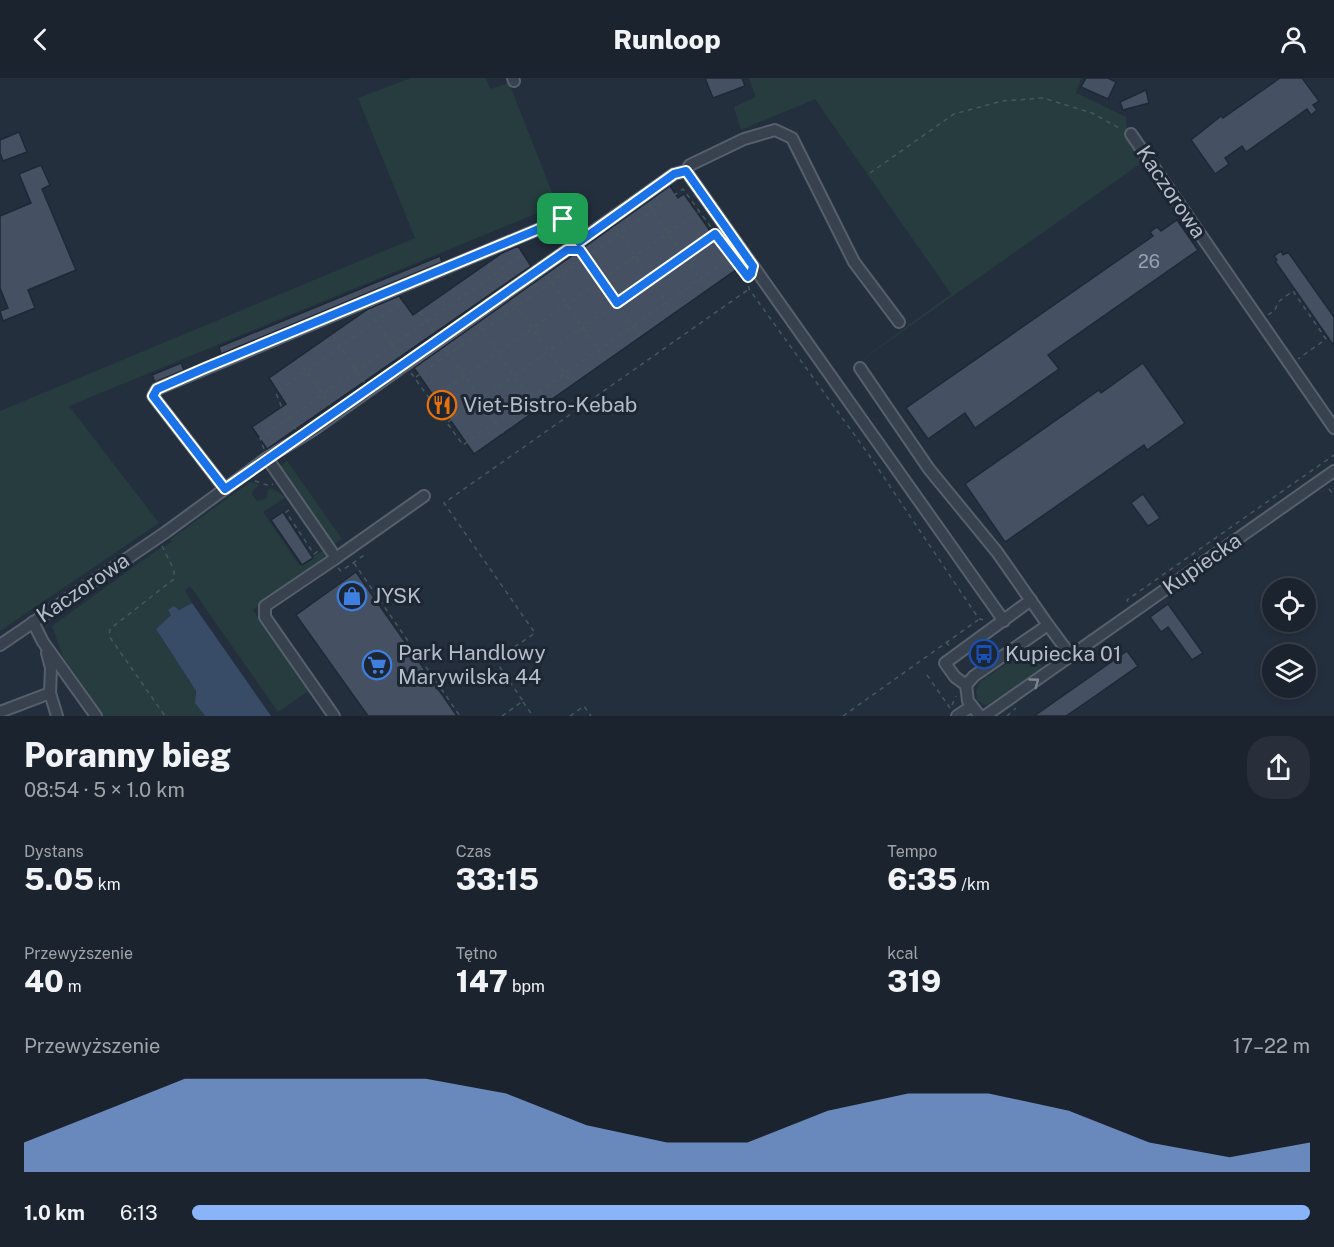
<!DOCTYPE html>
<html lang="pl">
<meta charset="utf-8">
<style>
:root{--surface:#1b232e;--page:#282f3a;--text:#f1f3f6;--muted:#a0a4aa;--line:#39404a;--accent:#8ab4f8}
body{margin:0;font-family:"Public Sans",sans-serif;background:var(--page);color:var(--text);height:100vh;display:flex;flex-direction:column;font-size:22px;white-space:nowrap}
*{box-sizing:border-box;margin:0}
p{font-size:20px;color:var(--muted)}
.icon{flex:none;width:33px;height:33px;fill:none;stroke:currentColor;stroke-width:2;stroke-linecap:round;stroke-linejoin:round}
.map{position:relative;height:638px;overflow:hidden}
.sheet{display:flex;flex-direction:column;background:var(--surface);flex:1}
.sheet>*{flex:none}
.controls{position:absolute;left:1262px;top:500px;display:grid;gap:12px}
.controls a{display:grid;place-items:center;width:54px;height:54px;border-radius:50%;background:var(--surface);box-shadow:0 3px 9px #0003,0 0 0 2px var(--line);font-size:30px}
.pin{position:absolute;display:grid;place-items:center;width:51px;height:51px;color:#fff;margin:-26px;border-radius:12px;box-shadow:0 3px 9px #0006}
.round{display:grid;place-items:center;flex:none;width:63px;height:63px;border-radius:24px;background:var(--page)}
.headline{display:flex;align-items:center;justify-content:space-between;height:102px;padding:0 24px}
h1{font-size:33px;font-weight:800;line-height:45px}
.metrics{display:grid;grid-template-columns:repeat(3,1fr);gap:9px;height:102px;padding:6px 24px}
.metrics div{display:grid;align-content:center}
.metrics b{font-size:30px;font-weight:800}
.metrics small{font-size:16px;font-weight:400}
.metrics p{font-size:16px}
.chart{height:168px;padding:12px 24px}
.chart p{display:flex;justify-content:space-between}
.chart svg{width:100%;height:108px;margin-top:6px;fill:var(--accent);opacity:.7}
ul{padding:0 24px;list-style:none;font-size:20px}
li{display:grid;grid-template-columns:96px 72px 1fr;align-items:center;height:45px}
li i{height:15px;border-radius:8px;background:var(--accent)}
header{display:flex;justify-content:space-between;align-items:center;height:78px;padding:0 24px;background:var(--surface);font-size:27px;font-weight:800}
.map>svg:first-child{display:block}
.green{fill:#263c3f}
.water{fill:#394c67}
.building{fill:#455162;stroke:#1f2835;stroke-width:1.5}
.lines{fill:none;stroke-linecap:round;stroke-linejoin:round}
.minor-casing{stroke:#565f6c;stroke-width:14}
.path{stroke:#44595c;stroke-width:1.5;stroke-dasharray:4.5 4.5;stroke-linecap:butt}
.minor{stroke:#38414e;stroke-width:10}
.oneway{stroke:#7c8592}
.route-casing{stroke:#fff;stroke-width:12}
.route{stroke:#1a73e8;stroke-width:8}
.labels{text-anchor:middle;stroke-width:6;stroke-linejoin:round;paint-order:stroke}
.number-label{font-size:18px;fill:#98a1af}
.street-label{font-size:21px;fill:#b4bcc9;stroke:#1d2633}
.poi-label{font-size:21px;fill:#b4bcc9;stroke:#1d2633;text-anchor:start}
</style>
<header><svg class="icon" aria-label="back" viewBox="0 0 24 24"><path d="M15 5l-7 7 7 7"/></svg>Runloop<svg class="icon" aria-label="person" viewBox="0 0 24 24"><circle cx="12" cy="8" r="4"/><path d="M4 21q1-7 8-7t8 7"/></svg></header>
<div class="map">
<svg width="1334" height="638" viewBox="0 0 1334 638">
<rect width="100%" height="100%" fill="#242f3e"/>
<g class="green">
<polygon points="411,0 486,0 490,11 509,5 557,127 69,328 159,445 0,553 0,333 415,160 358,20"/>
<polygon points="749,0 1081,0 1076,15 1126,39 1127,60 1144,83 848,292 951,216 815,21 741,52 734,29 756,19"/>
<polygon points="287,383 342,461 334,466 280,388"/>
<polygon points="250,404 260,407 253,412 252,416 257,423 266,421 268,412 271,410 286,419 263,434 300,488 323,472 327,477 324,483 253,532 310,612 278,634 190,508 185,512 192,525 178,532 168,532 171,537 156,551 195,612 195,625 205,638 103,638 63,579 52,548 153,475 172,464 171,461"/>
<polygon points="1029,570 1044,592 994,626 985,627 977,622 976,613 980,604"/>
</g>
<polygon class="water" points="192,525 271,638 205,638 195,625 196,613 156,551 171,537 168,532 174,528 179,532"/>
<g class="building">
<polygon points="705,0 742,0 745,8 713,20"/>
<polygon points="1086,0 1108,0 1116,4 1108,21 1081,9"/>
<polygon points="1280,0 1302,0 1319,23 1313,27 1317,32 1311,37 1307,31 1246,74 1242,68 1225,80 1229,86 1215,96 1191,62 1221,38 1223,40"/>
<polygon points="1146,12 1149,25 1123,32 1120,24"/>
<polygon points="19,54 27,74 3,83 0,75 0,62"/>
<polygon points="41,87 50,107 42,111 76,192 28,212 35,230 3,243 0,233 8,230 0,210 0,138 31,125 19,96"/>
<polygon points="670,108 678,120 684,116 737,191 474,376 414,290"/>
<polygon points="1177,142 1198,172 1048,277 1059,291 975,350 965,335 928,361 906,330 1153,158 1150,154 1157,149 1161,153"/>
<polygon points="518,168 531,188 267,371 252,349 286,326 269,300 368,231 399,218 413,237 502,175"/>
<polygon points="1281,173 1283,177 1288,174 1334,239 1334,268 1275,183 1277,182 1274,178"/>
<polygon points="440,178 442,184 221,276 219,269"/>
<polygon points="181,285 184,292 155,304 152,297"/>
<polygon points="1143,285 1185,345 1147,372 1144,367 1005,464 965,406 1099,312 1101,315"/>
<polygon points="1143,416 1160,440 1148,448 1131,425"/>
<polygon points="283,434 313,480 302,487 271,442"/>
<polygon points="356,494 457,638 368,638 296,537"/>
<polygon points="1168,526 1203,575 1192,582 1168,549 1161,554 1150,539"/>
<polygon points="1127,573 1138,588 1088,623 1066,638 1034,638"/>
</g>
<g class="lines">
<g class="minor-casing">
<g id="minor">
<polyline points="513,0 514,3"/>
<polyline points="1131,56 1334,350"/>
<polyline points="686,93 690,87 744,61 775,52 792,60 854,184 899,244"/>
<polyline points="860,290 929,391 997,474 1048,547"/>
<polyline points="267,380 336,480 424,418"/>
<polyline points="225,411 153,318 157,311 563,141 579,164"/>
<polyline points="33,544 43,564 96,638"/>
<polyline points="0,567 166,454 267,380 313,352 674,96 686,93 1004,543"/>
<polyline points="47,575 51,590 50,615 57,638"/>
<polyline points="966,607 955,599 945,585 1031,522"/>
<polyline points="0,634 50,615"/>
<polyline points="334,638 265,539 265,528 336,480"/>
<polyline points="957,638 972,628"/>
<polyline points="980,638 968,623 966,607 974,598 1048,547 1071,578"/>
<polyline points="985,638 1334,393"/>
</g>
</g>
<g class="path">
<polyline points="870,95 954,36 1002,23 1043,20 1092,35 1121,51"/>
<polyline points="649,127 707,211"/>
<polyline points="616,150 673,234"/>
<polyline points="581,174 640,258"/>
<polyline points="488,186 501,205"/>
<polyline points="547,198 605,282"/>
<polyline points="748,199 749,211 869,377 979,541 985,542"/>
<polyline points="453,210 466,229"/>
<polyline points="514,224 572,306"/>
<polyline points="368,233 400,278"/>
<polyline points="420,234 433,253"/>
<polyline points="1268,237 1275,232 1278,224 1293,213 1326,261 1298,281"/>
<polyline points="479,248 537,330"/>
<polyline points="333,257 364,304"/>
<polyline points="446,271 503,355"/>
<polyline points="298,281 330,327"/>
<polyline points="411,295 463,367 731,179"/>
<polyline points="416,299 683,111 746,197"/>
<polyline points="432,321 698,134"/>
<polyline points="448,344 714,157"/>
<polyline points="296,351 282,330 276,315 402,224"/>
<polyline points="264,371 260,360 522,177"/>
<polyline points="255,403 270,408 273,406"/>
<polyline points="1329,411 1334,417"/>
<polyline points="289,432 286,434 314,476 318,473"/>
<polyline points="162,468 174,492 174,501 110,551 109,558 165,638"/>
<polyline points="354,485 460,638"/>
<polyline points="338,490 341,493 366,476"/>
<polyline points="1128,524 1127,522 1334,377"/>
<polyline points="946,564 950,569"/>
<polyline points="1034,570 1043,583"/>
<polyline points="927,597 950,630"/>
<polyline points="523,624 533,638"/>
<polyline points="952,627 956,618"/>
<polyline points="502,638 523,623 495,582 535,555 444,425 749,211"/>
<polyline points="570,638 584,628 591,638"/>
<polyline points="843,638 978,542"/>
<polyline points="1007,638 1016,630"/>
</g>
<use href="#minor" class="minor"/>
</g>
<defs><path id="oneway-chevron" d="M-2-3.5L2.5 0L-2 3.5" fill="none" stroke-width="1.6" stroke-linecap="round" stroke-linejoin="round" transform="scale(1.5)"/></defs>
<use class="oneway" href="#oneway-chevron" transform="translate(1035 604) rotate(-36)"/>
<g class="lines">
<g class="route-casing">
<polygon id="route" points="686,93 753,188 751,196 748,199 715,156 617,225 580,172 567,172 225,411 153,318 157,311 205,290 563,141 579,164 674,96"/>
</g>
<use href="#route" class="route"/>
</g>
<defs>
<g id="restaurant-ring" transform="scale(1.5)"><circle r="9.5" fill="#1d2633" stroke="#e8710a" stroke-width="1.5"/><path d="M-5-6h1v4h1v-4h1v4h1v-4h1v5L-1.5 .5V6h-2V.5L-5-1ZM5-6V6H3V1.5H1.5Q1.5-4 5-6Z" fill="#e8710a"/></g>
<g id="shop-ring" transform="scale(1.5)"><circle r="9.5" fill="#1d2633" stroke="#3f7fe0" stroke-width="1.5"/><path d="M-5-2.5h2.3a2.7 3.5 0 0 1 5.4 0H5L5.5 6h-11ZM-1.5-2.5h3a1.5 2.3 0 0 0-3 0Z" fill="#3f7fe0"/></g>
<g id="bus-ring" transform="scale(1.5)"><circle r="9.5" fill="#1d2633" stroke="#1a4fb4" stroke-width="1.5"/><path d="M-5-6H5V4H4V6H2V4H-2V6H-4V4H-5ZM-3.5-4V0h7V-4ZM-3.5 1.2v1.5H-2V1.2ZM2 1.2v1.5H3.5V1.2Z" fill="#1a4fb4"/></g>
<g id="supermarket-ring" transform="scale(1.5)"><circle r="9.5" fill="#1d2633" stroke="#3f7fe0" stroke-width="1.5"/><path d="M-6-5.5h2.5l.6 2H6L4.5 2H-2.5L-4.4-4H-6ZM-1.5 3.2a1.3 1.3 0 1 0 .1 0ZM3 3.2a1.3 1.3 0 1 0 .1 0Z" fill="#3f7fe0"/></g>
</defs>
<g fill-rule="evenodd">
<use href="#restaurant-ring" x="442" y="327"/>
<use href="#shop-ring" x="352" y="518"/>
<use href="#bus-ring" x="984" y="576"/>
<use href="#supermarket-ring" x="377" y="587"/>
</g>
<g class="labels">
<g class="number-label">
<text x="1149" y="190">26</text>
</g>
<g class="street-label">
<text transform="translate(1171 114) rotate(56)" y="7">Kaczorowa</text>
<text transform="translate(1202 486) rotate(-35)" y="7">Kupiecka</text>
<text transform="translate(83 510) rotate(-34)" y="7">Kaczorowa</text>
</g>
<g class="poi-label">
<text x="463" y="334">Viet-Bistro-Kebab</text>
<text x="373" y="525">JYSK</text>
<text x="398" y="582">Park Handlowy<tspan x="398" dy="24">Marywilska 44</tspan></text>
<text x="1005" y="583">Kupiecka 01</text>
</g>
</g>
</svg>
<div class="controls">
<a><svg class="icon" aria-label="locate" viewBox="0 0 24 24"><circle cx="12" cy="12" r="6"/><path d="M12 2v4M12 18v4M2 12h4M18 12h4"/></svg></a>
<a><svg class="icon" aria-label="layers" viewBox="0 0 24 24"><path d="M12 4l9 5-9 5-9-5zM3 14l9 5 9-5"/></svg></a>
</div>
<div class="pin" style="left:563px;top:141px;background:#1e9e55"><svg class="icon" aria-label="arrive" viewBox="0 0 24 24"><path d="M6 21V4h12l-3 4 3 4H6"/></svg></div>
</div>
<section class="sheet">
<div class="headline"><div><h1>Poranny bieg</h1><p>08:54 · 5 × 1.0 km</p></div><a class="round"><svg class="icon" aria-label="share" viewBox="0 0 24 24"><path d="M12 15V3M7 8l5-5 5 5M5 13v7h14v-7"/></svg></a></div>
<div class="metrics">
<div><p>Dystans</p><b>5.05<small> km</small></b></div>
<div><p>Czas</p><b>33:15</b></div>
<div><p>Tempo</p><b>6:35<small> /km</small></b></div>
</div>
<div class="metrics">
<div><p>Przewyższenie</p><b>40<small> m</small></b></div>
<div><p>Tętno</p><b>147<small> bpm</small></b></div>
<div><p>kcal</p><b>319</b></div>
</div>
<div class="chart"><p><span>Przewyższenie</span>17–22 m</p>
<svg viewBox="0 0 160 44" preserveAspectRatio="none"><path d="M0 44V32L10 19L20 6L30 6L40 6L50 6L60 12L70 25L80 32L90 32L100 19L110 12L120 12L130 19L140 32L150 38L160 32V44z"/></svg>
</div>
<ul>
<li><b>1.0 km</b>6:13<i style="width:100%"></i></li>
</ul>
</section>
